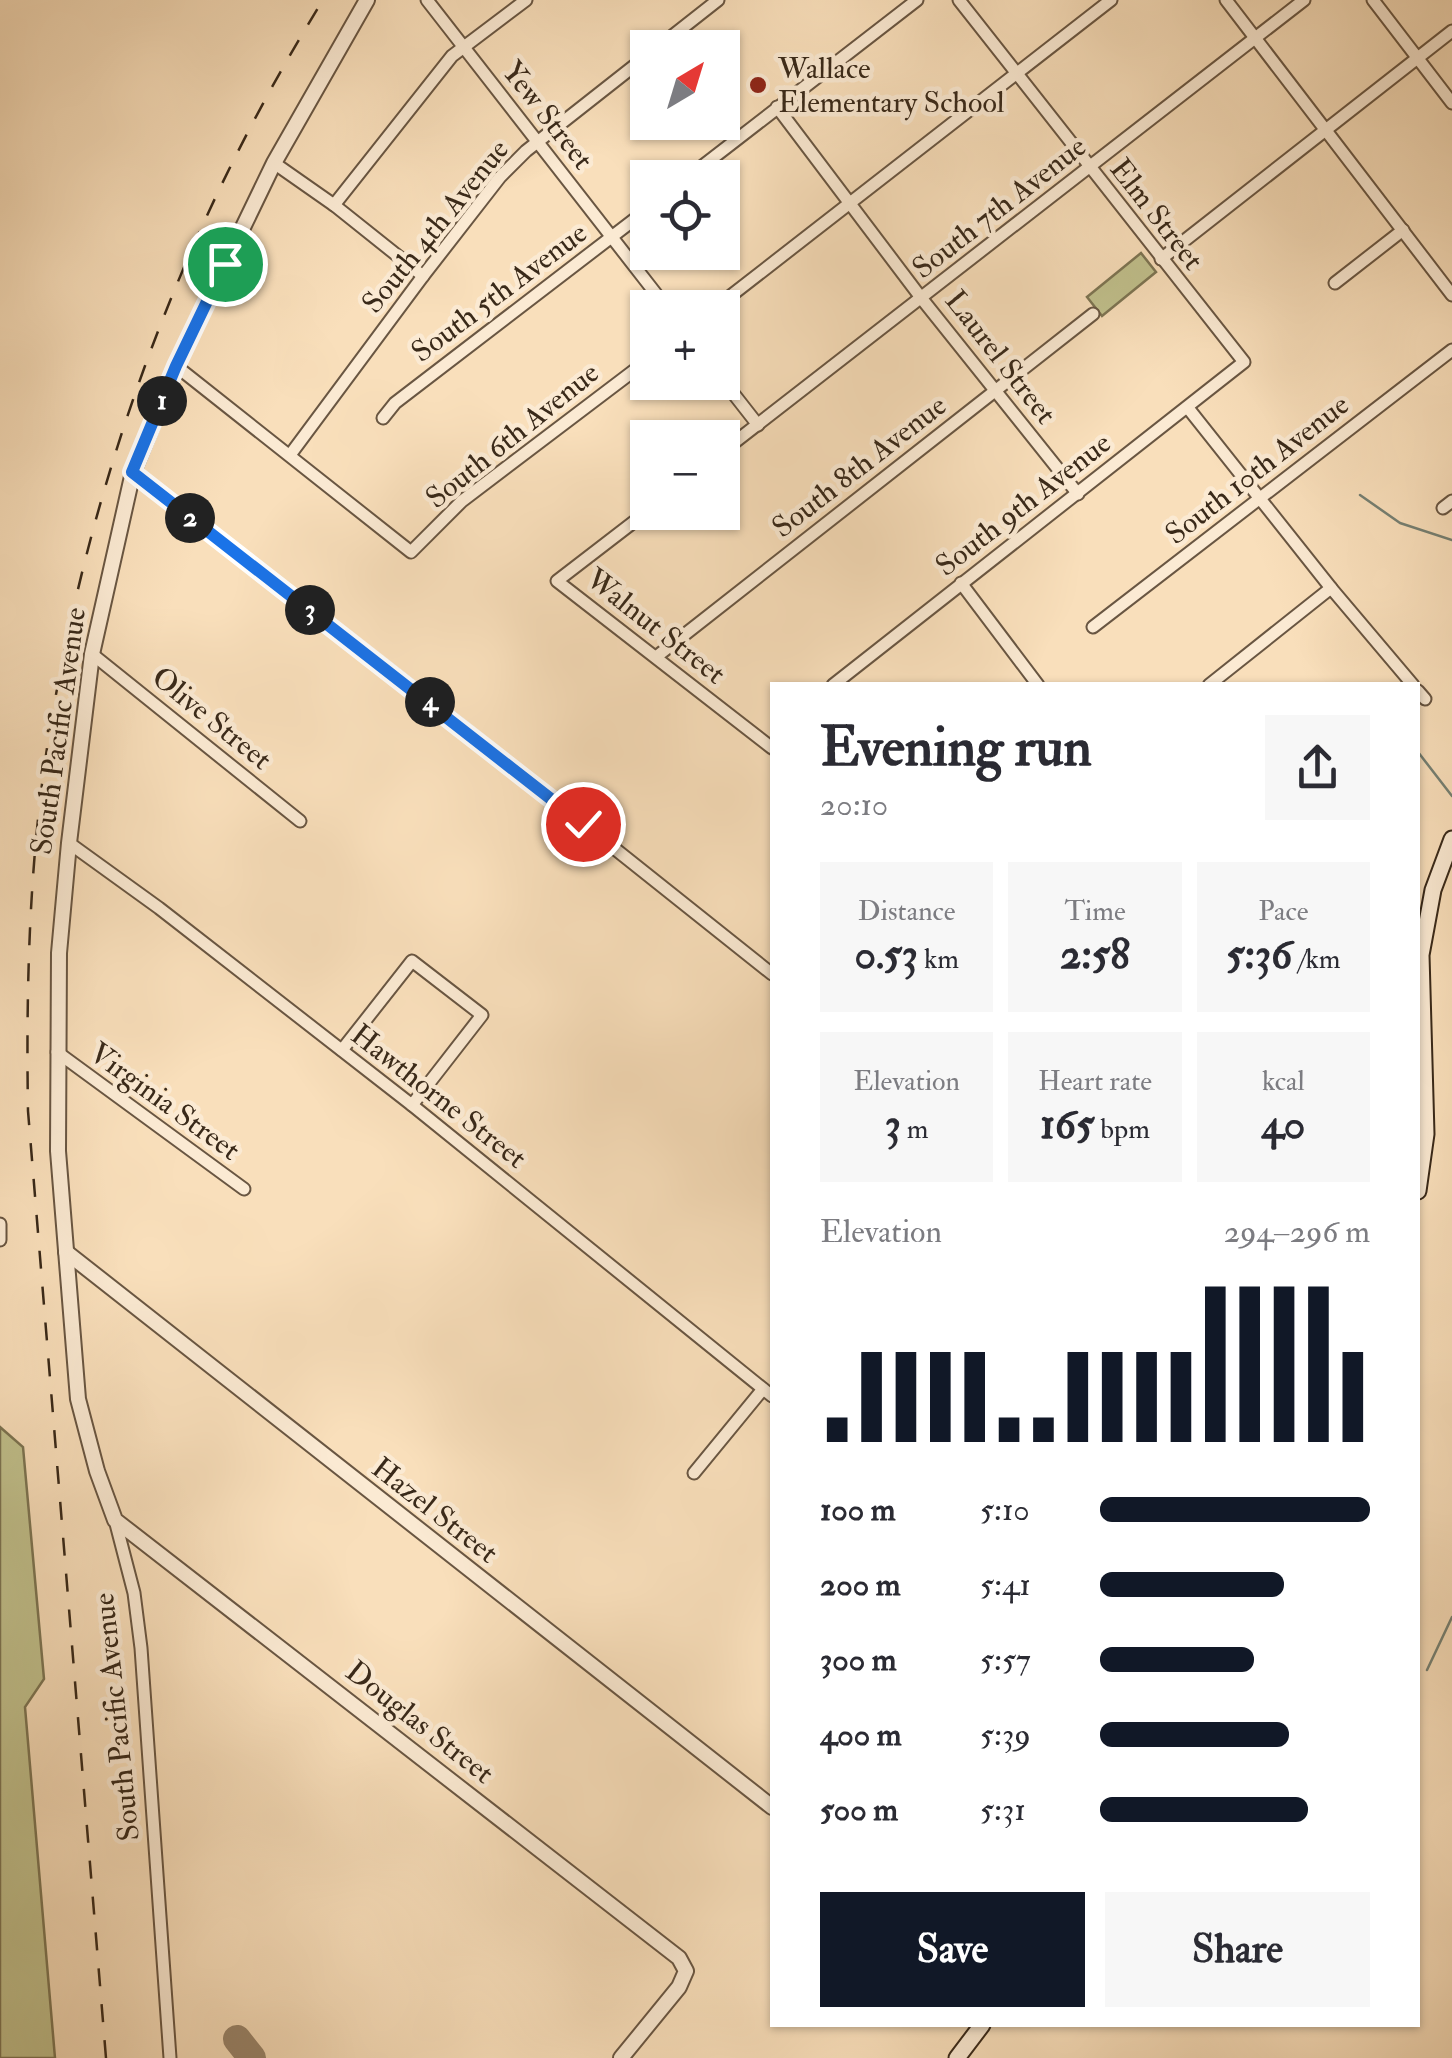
<!DOCTYPE html>
<meta charset="utf-8">
<style>
:root{--surface:#fff;--page:#f7f7f7;--text:#2b2b33;--muted:#7c7c81;--accent:#111827}
body{margin:0;font-family:"IM FELL Double Pica",serif;background:var(--page);color:var(--text);height:100vh;display:flex;flex-direction:column;font-size:38px;white-space:nowrap}
*{box-sizing:border-box;margin:0}
p{font-size:32px;color:var(--muted)}
.icon{flex:none;width:55px;height:55px;fill:none;stroke:currentColor;stroke-width:2;stroke-linecap:round;stroke-linejoin:round}
.map{position:relative;flex:1;overflow:hidden}
.drawer{position:absolute;left:770px;top:682px;width:650px;height:1345px;display:flex;flex-direction:column;background:var(--surface);border-radius:0px;box-shadow:0 2px 8px #0004}
.drawer>*{flex:none}
.needle{width:65px;rotate:38deg}
.tools{position:absolute;left:630px;top:30px;display:grid;gap:20px}
.tools a{display:grid;place-items:center;width:110px;height:110px;border-radius:0px;background:var(--surface);box-shadow:0 2px 8px #0004;font-size:50px}
.pin{position:absolute;display:grid;place-items:center;width:85px;height:85px;color:#fff;margin:-42px;border:5px solid #fff;border-radius:50%;box-shadow:0 2px 10px #0007}
.km{position:absolute;width:50px;height:50px;margin:-25px;border-radius:50%;background:#222;color:#fff;font-size:28px;line-height:50px;text-align:center}
.round{display:grid;place-items:center;flex:none;width:105px;height:105px;border-radius:0px;background:var(--page)}
.overview{display:flex;align-items:center;justify-content:space-between;height:170px;padding:0 50px}
h1{font-size:55px;font-weight:700;line-height:75px}
.stats{display:grid;grid-template-columns:repeat(3,1fr);gap:15px;height:170px;padding:10px 50px}
.stats div{display:grid;align-content:center;border-radius:0px;background:var(--page);text-align:center}
.stats b{font-size:42px;font-weight:700}
.stats small{font-size:28px;font-weight:400}
.stats p{font-size:28px}
.chart{height:280px;padding:20px 50px}
.chart p{display:flex;justify-content:space-between}
.chart svg{width:100%;height:180px;margin-top:10px;stroke:var(--accent);stroke-width:6}
.cta{display:flex;gap:20px;margin-top:auto;padding:20px 50px}
.cta a{flex:1;height:115px;border-radius:0px;background:var(--accent);color:#fff;font-size:40px;font-weight:700;line-height:115px;text-align:center}
.cta a+a{background:var(--page);color:var(--text)}
ul{padding:0 50px;list-style:none;font-size:32px}
li{display:grid;grid-template-columns:160px 120px 1fr;align-items:center;height:75px}
li i{height:25px;border-radius:12px;background:var(--accent)}
.map>svg:first-child{display:block}
.green{fill:#c1c18d;stroke:#7d7553;stroke-width:2.5}
.lines{fill:none;stroke-linecap:round;stroke-linejoin:round}
.stream{stroke:#768174;stroke-width:2.5}
.taxiway{stroke:#99846a;stroke-width:28}
.minor-casing{stroke:#695642;stroke-width:15}
.tertiary-casing{stroke:#695642;stroke-width:18}
.secondary-casing{stroke:#392919;stroke-width:19}
.minor{stroke:#fbead3;stroke-width:11}
.tertiary{stroke:#fbead3;stroke-width:14}
.secondary{stroke:#fbead3;stroke-width:15}
.rail{stroke:#392919;stroke-width:2.5;stroke-dasharray:18 18;stroke-linecap:butt}
.route-casing{stroke:#fff;stroke-width:20}
.route{stroke:#1a73e8;stroke-width:12}
.poi-dot{fill:#8f2418;stroke:#fbead3;stroke-width:4}
.labels{text-anchor:middle;stroke-width:9;stroke-linejoin:round;paint-order:stroke}
.poi-label{font-size:30px;fill:#392919;stroke:#fbead3;text-anchor:start}
.street-label{font-size:30px;fill:#392919;stroke:#fbead3}
</style>
<div class="map">
<svg width="1452" height="2058" viewBox="0 0 1452 2058">
<rect width="100%" height="100%" fill="#f9dfbb"/>
<filter id="stains"><feTurbulence type="fractalNoise" baseFrequency=".002" numOctaves="4"/><feColorMatrix values="0 0 0 0 .2 0 0 0 0 .09 0 0 0 0 .02 0 0 0 .5 -.17"/></filter>
<radialGradient id="worn" r=".72"><stop offset=".6" stop-color="#630" stop-opacity="0"/><stop offset="1" stop-color="#630" stop-opacity=".3"/></radialGradient>
<g class="green">
<polygon points="1141,253 1156,272 1102,316 1087,297"/>
<polygon points="0,1427 23,1447 44,1679 25,1707 55,2058 0,2058"/>
</g>
<g class="lines">
<g class="stream">
<polyline points="1360,495 1400,523 1452,540"/>
<polyline points="1418,752 1452,796"/>
<polyline points="1427,1670 1452,1617"/>
</g>
<polyline class="taxiway" points="237,2039 252,2058"/>
<g class="minor-casing">
<g id="minor">
<polyline points="427,0 667,308"/>
<polyline points="1226,0 1452,295"/>
<polyline points="1373,0 1452,103"/>
<polyline points="657,48 718,0"/>
<polyline points="777,107 922,299 1078,494"/>
<polyline points="274,163 334,205 423,276"/>
<polyline points="687,178 917,0"/>
<polyline points="334,205 452,56 526,0"/>
<polyline points="1161,259 1452,31"/>
<polyline points="1335,283 1403,230"/>
<polyline points="715,308 1111,0"/>
<polyline points="176,366 411,552 462,501 648,360"/>
<polyline points="722,379 758,425"/>
<polyline points="1188,408 1331,588 1413,685"/>
<polyline points="383,418 395,403 648,209"/>
<polyline points="722,452 1304,0"/>
<polyline points="290,455 423,276 500,177 526,151 648,55"/>
<polyline points="133,472 442,711 772,974"/>
<polyline points="1443,508 1452,501"/>
<polyline points="648,511 557,581 772,748"/>
<polyline points="961,583 1038,685"/>
<polyline points="1093,627 1452,350"/>
<polyline points="92,654 300,821"/>
<polyline points="656,657 1093,314"/>
<polyline points="833,685 1244,362 959,0"/>
<polyline points="1209,685 1331,588"/>
<polyline points="1418,691 1425,699"/>
<polyline points="69,843 159,908 412,1105 772,1396"/>
<polyline points="342,1050 412,961 482,1015 412,1105"/>
<polyline points="57,1052 244,1189"/>
<polyline points="0,1224 0,1240"/>
<polyline points="694,1473 763,1389"/>
<polyline points="115,1520 134,1593 141,1648 170,2058"/>
</g>
</g>
<g class="tertiary-casing">
<g id="tertiary">
<polyline points="367,0 274,163 176,366 133,472 92,654 69,843 59,953 58,1151 78,1399 97,1471 115,1520 679,1958 686,1971 679,1987 621,2058"/>
<polyline points="66,1252 772,1807"/>
</g>
</g>
<g class="secondary-casing">
<g id="secondary">
<polyline points="1418,1191 1426,1134 1421,955 1433,890 1452,839"/>
<polyline points="957,2058 982,2025"/>
</g>
</g>
<use href="#minor" class="minor"/>
<use href="#tertiary" class="tertiary"/>
<use href="#secondary" class="secondary"/>
<path class="rail" d="M106,2058L28,1111C26,991 29,867 47,748C88,482 181,229 323,0"/>
</g>
<g class="lines">
<g class="route-casing">
<polyline id="route" points="225,264 176,366 132,472 583,824"/>
</g>
<use href="#route" class="route"/>
</g>
<circle class="poi-dot" cx="758" cy="85" r="10"/>
<g class="labels">
<g class="poi-label">
<text x="778" y="78">Wallace<tspan x="778" dy="34">Elementary School</tspan></text>
</g>
<g class="street-label">
<text transform="translate(548 115) rotate(52)" y="10">Yew Street</text>
<text transform="translate(999 207) rotate(-38)" y="10">South 7th Avenue</text>
<text transform="translate(1157 214) rotate(52)" y="10">Elm Street</text>
<text transform="translate(435 226) rotate(-51)" y="10">South 4th Avenue</text>
<text transform="translate(499 292) rotate(-37)" y="10">South 5th Avenue</text>
<text transform="translate(1001 357) rotate(52)" y="10">Laurel Street</text>
<text transform="translate(512 435) rotate(-39)" y="10">South 6th Avenue</text>
<text transform="translate(859 466) rotate(-38)" y="10">South 8th Avenue</text>
<text transform="translate(1257 469) rotate(-38)" y="10">South 10th Avenue</text>
<text transform="translate(1023 504) rotate(-38)" y="10">South 9th Avenue</text>
<text transform="translate(656 626) rotate(38)" y="10">Walnut Street</text>
<text transform="translate(212 718) rotate(39)" y="10">Olive Street</text>
<text transform="translate(58 731) rotate(-82)" y="10">South Pacific Avenue</text>
<text transform="translate(439 1096) rotate(38)" y="10">Hawthorne Street</text>
<text transform="translate(165 1101) rotate(36)" y="10">Virginia Street</text>
<text transform="translate(435 1510) rotate(38)" y="10">Hazel Street</text>
<text transform="translate(116 1717) rotate(-96)" y="10">South Pacific Avenue</text>
<text transform="translate(420 1722) rotate(38)" y="10">Douglas Street</text>
</g>
</g>
<rect width="100%" height="100%" filter="url(#stains)"/>
<rect width="100%" height="100%" fill="url(#worn)"/>
</svg>
<div class="tools">
<a><svg class="needle" viewBox="-14 -14 28 28"><path d="M0-13l5 13h-10z" fill="#e53935"/><path d="M0 13l5-13h-10z" fill="#7c7c81"/></svg></a>
<a><svg class="icon" aria-label="locate" viewBox="0 0 24 24"><circle cx="12" cy="12" r="6"/><path d="M12 2v4M12 18v4M2 12h4M18 12h4"/></svg></a>
<a>+</a>
<a>−</a>
</div>
<div class="pin" style="left:225px;top:264px;background:#1e9e55"><svg class="icon" aria-label="arrive" viewBox="0 0 24 24"><path d="M6 21V4h12l-3 4 3 4H6"/></svg></div>
<div class="pin" style="left:583px;top:824px;background:#d93025"><svg class="icon" aria-label="check" viewBox="0 0 24 24"><path d="M5 12l5 5 9-10"/></svg></div>
<b class="km" style="left:162px;top:401px">1</b>
<b class="km" style="left:190px;top:518px">2</b>
<b class="km" style="left:310px;top:610px">3</b>
<b class="km" style="left:430px;top:702px">4</b>
<section class="drawer">
<div class="overview"><div><h1>Evening run</h1><p>20:10</p></div><a class="round"><svg class="icon" aria-label="share" viewBox="0 0 24 24"><path d="M12 15V3M7 8l5-5 5 5M5 13v7h14v-7"/></svg></a></div>
<div class="stats">
<div><p>Distance</p><b>0.53<small> km</small></b></div>
<div><p>Time</p><b>2:58</b></div>
<div><p>Pace</p><b>5:36<small> /km</small></b></div>
</div>
<div class="stats">
<div><p>Elevation</p><b>3<small> m</small></b></div>
<div><p>Heart rate</p><b>165<small> bpm</small></b></div>
<div><p>kcal</p><b>40</b></div>
</div>
<div class="chart"><p><span>Elevation</span>294–296 m</p>
<svg viewBox="0 0 160 44" preserveAspectRatio="none"><path d="M5 44V38M15 44V22M25 44V22M35 44V22M45 44V22M55 44V38M65 44V38M75 44V22M85 44V22M95 44V22M105 44V22M115 44V6M125 44V6M135 44V6M145 44V6M155 44V22"/></svg>
</div>
<ul>
<li><b>100 m</b>5:10<i style="width:100%"></i></li>
<li><b>200 m</b>5:41<i style="width:68%"></i></li>
<li><b>300 m</b>5:57<i style="width:57%"></i></li>
<li><b>400 m</b>5:39<i style="width:70%"></i></li>
<li><b>500 m</b>5:31<i style="width:77%"></i></li>
</ul>
<div class="cta"><a>Save</a><a>Share</a></div>
</section>
</div>
